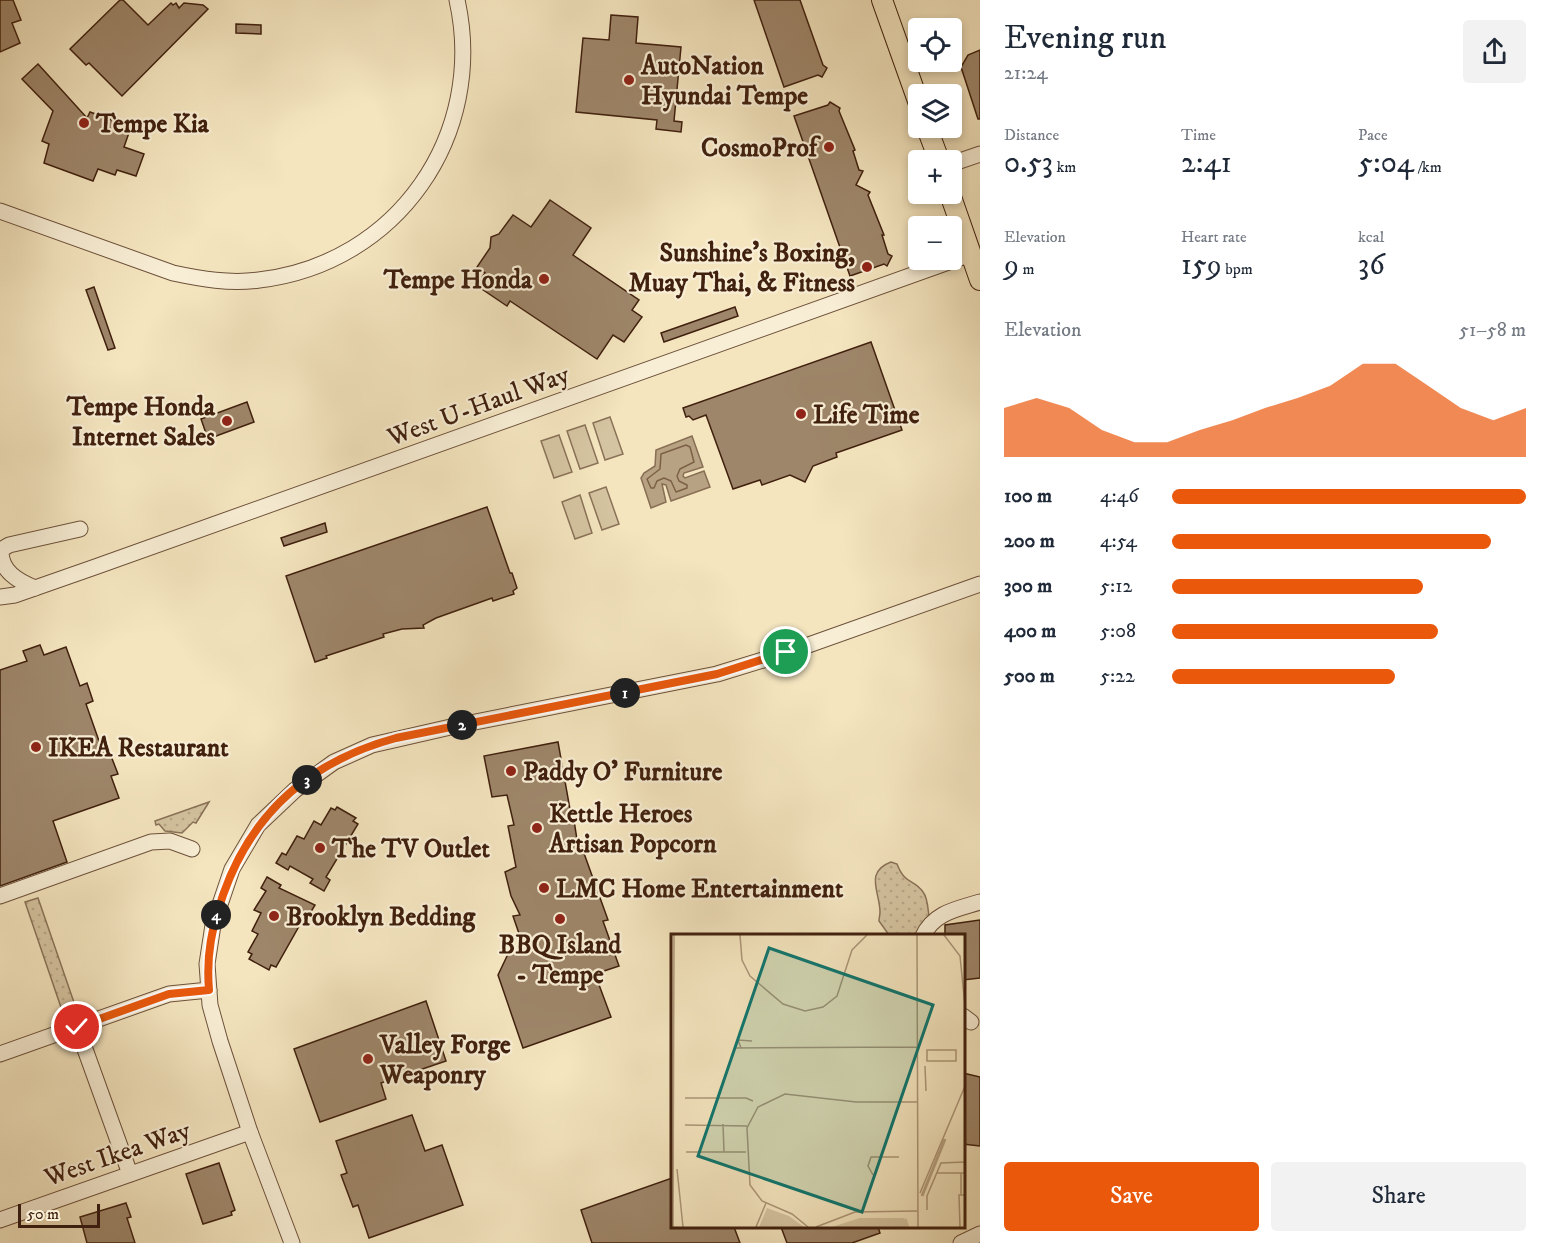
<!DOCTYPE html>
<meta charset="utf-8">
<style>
:root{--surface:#fff;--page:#f2f2f3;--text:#1f2937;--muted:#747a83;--accent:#ea580c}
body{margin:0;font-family:"IM FELL DW Pica",serif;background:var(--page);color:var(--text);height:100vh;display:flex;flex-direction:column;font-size:22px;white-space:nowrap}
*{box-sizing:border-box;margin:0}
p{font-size:20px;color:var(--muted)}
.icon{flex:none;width:33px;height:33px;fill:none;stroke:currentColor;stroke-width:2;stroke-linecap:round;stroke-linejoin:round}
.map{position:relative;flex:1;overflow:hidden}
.sheet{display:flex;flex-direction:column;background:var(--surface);width:570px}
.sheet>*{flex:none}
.controls{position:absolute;left:908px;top:18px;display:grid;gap:12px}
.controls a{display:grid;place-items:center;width:54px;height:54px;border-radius:6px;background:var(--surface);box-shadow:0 3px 9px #0003;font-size:30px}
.scale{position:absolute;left:18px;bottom:15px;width:82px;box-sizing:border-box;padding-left:6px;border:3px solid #40200e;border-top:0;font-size:16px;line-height:21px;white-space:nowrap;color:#40200e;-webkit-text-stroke:4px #f8eed5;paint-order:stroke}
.pin{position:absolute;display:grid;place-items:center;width:51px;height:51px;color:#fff;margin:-26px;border:3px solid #fff;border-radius:50%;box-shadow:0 2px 6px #0007}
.km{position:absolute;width:30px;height:30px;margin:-15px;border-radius:50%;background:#222;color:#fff;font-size:16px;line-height:30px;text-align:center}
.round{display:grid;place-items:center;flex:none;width:63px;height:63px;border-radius:6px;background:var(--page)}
.summary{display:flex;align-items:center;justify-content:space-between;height:102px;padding:0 24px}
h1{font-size:33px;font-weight:600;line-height:45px}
.metrics{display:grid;grid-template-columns:repeat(3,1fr);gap:9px;height:102px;padding:6px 24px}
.metrics div{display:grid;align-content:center}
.metrics b{font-size:30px;font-weight:600}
.metrics small{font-size:16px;font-weight:400}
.metrics p{font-size:16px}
.chart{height:168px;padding:12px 24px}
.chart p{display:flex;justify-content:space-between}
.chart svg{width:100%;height:108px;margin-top:6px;fill:var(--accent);opacity:.7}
.button{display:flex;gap:12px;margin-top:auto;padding:12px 24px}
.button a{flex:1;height:69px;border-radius:6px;background:var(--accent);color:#fff;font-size:24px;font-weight:600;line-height:69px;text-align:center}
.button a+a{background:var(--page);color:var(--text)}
ul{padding:0 24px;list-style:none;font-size:20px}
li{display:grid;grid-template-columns:96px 72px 1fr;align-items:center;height:45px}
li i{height:15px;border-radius:8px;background:var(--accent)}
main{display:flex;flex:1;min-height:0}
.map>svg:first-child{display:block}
.grass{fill:url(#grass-dots);stroke:#8a7258;stroke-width:1.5}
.pitch{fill:#d5c4a1;stroke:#8a7258;stroke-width:1.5}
.water{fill:#b7a283;stroke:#876e54;stroke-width:1.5}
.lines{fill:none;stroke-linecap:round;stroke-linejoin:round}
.shore{stroke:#7c6148;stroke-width:1.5}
.building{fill:#9e866a;stroke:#40200e;stroke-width:1.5}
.minor-casing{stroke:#6d513a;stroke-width:17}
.major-casing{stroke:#40200e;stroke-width:22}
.minor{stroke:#f8eed5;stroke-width:15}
.major{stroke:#f4e5bf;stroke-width:20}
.route-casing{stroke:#fff;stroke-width:12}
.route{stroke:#ea580c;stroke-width:8}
.poi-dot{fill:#8f2418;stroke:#f8eed5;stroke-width:2}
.labels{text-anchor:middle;stroke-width:4.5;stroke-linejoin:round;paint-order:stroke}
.poi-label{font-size:26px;font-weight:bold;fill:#40200e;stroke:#f8eed5;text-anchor:start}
.street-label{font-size:26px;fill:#40200e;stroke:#f8eed5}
.inset-river{fill:none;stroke:#b7a283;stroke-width:3}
.inset-road{fill:none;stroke:#ac9678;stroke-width:1.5}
.view{fill:#0f766e;fill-opacity:0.15;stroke:#0f766e;stroke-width:3}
.inset-edge{fill:none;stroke:#40200e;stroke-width:3}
</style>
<main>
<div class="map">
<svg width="980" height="1243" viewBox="0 0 980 1243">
<defs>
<pattern id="grass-dots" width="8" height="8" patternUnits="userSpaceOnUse" patternTransform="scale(1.5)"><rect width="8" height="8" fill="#d5c4a1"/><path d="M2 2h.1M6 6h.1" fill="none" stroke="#b8a889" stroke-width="1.8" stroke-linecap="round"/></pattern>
</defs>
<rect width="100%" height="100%" fill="#f4e5bf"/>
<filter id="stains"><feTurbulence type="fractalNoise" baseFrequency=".00333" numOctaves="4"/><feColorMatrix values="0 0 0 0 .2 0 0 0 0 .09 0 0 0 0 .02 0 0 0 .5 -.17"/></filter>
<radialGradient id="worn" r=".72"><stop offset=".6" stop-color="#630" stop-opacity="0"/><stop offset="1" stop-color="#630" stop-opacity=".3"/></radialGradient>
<g class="grass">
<polygon points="209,802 196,823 193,822 182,833 165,831 159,824 156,825 155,821"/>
<path d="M891,862L897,864C905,885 914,879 923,892C928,898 928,910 929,917L917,935H889L879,921C879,918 880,915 880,912C880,892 864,872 891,862Z"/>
<polygon points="38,898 78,1014 65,1019 25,902"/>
</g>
<g class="pitch">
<polygon points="610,417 623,454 605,460 593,423"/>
<polygon points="585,425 598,463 580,469 567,431"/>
<polygon points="559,435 572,472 554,478 541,441"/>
<polygon points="606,487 619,524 602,530 589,493"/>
<polygon points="580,495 592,533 575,539 562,502"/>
</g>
<polygon class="water" points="692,436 703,467 684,473 683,476 685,478 704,471 710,487 671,501 666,485 662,484 666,502 651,508 641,478 644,473 655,466 656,450"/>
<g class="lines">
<polygon class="shore" points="686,445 690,447 694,462 680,469 677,476 679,481 687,485 687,488 676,492 671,481 664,478 657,481 654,488 651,488 647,479 660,469 661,454"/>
</g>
<g class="building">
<polygon points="0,0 13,0 21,20 12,23 20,43 0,52"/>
<polygon points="120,0 123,0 148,25 171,3 173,5 176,3 179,8 184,3 203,5 208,9 122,96 89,63 86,65 70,49"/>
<polygon points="754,0 800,0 823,65 827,68 822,77 818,75 784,87"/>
<polygon points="611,15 638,17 636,43 681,47 674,121 682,122 681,132 656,129 657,120 576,112 583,38 609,40"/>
<polygon points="236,24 261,25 261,34 236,33"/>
<polygon points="980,50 980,119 978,119 961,67 968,55"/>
<polygon points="38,64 87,118 90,112 131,127 124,147 144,154 136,176 117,170 115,175 98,169 93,181 44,163 49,144 42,141 53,111 22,79"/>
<polygon points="830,102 840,108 839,111 855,150 853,151 859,170 863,171 856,185 870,192 868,195 884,235 882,235 888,254 892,256 887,266 884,264 850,276 794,116 828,105"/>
<polygon points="550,200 591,228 573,255 639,300 632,310 642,317 624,342 613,335 597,359 510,301 507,306 476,285 485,273 477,267 490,248 491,237 499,234 513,215 531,227"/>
<polygon points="94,287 115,348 108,350 86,290"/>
<polygon points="735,307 738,316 664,342 661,333"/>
<polygon points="871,342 902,430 836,453 837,457 813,466 805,482 790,475 762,485 760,480 733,489 706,415 693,420 689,416 686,417 683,408"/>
<polygon points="247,402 254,422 208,439 201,419"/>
<polygon points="487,507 510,573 512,573 517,588 513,591 514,594 493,601 492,598 436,618 423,625 424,628 402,629 383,634 384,637 326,656 327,658 315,662 286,576"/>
<polygon points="325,523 327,532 284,546 281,538"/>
<polygon points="40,645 44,655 66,647 80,686 87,683 93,701 86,704 105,758 111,756 118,774 111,776 119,798 53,821 67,862 0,886 0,670 27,661 23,651"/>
<polygon points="558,742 571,815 573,814 578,846 581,845 608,920 603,921 619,966 595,974 611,1017 523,1048 498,975 508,954 524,948 513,916 520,915 511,896 505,872 516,867 508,826 514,825 507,795 492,797 484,756"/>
<polygon points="337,807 356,818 353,821 358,824 326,877 330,880 324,891 310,883 313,879 290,866 288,870 276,863 282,853 286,855 297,836 304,839 314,821 321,825 331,808 335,810"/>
<polygon points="267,877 281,885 279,888 315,905 309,915 306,914 276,967 271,965 269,970 249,959 252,954 248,952 258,934 252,931 261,913 254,910 266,891 261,888"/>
<polygon points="980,920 980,978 963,980 963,936 945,936 945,925"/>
<polygon points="426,1001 446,1061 381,1083 386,1099 320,1122 294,1049"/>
<polygon points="963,1073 980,1077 980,1146 963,1144"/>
<polygon points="412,1115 425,1151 442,1145 463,1205 369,1238 358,1205 353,1207 341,1175 347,1173 336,1141"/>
<polygon points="219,1163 235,1210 231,1212 232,1215 203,1224 186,1174"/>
<polygon points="672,1178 672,1227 734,1227 740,1243 592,1243 581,1210"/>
<polygon points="126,1203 131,1217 127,1218 135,1243 87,1243 80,1217"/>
<polygon points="781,1227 878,1227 880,1233 852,1243 787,1243"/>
</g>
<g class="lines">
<g class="minor-casing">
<g id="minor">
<polyline points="951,164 980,154"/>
<path d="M0,211L173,273C201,279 230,284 259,280C397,264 487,135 457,0"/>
<path d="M35,588C18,581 0,571 1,550L9,545L80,529"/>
<polyline points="0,597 15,595 95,567 971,254"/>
<polyline points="0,896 151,842 170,841 192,849"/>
<path d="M923,936C934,912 958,909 980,902"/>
<polyline points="963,1016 971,1022"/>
<polyline points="77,1027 130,1174"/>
<polyline points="0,1054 169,994 209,990"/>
<polyline points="0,1220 250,1132"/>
<polyline points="292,1243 250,1132 220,1041 210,1005 207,964 213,925 232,869 258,825 295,790 334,762 372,745 455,726 717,674 786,653 980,584"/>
<polyline points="961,1243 980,1234"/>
</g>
</g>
<g class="major-casing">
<g id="major">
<polyline points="882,0 918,101"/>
<polyline points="927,128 939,160"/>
<polyline points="950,194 980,280"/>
</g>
</g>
<use href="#minor" class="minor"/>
<use href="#major" class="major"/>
</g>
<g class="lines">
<g class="route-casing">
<path id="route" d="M77,1027L169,994L209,990C206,954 212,928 223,895C252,812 311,761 396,738L717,674L786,652"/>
</g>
<use href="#route" class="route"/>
</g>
<g class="poi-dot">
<circle cx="629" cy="80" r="6"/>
<circle cx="84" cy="123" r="6"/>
<circle cx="829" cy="147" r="6"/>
<circle cx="867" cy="267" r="6"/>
<circle cx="544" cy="279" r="6"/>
<circle cx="801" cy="414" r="6"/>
<circle cx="227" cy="421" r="6"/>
<circle cx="36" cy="747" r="6"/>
<circle cx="511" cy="771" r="6"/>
<circle cx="537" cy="828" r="6"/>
<circle cx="320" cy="848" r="6"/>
<circle cx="544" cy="888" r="6"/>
<circle cx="274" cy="916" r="6"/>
<circle cx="560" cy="919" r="6"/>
<circle cx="368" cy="1059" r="6"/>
</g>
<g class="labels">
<g class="poi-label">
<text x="641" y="74">AutoNation<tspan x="641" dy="30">Hyundai Tempe</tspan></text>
<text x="96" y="132">Tempe Kia</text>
<text x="817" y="156" text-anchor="end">CosmoProf</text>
<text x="855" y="261" text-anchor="end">Sunshine's Boxing,<tspan x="855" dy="30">Muay Thai, &amp; Fitness</tspan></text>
<text x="532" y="288" text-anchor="end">Tempe Honda</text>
<text x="215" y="415" text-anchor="end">Tempe Honda<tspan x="215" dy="30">Internet Sales</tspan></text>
<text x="813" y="423">Life Time</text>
<text x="48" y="756">IKEA Restaurant</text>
<text x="523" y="780">Paddy O' Furniture</text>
<text x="549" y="822">Kettle Heroes<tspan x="549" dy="30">Artisan Popcorn</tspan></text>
<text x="332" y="857">The TV Outlet</text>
<text x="556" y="897">LMC Home Entertainment</text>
<text x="286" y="925">Brooklyn Bedding</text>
<text x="560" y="953" text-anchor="middle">BBQ Island<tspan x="560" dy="30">- Tempe</tspan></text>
<text x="380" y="1053">Valley Forge<tspan x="380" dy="30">Weaponry</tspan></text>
</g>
<g class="street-label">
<text transform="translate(478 405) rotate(-20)" y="9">West U-Haul Way</text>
<text transform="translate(117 1153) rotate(-19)" y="9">West Ikea Way</text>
</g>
</g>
<g transform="translate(671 934)">
<rect width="294" height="294" fill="#f4e5bf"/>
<path d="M96,274L118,282L133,293H88ZM189,284H231L236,285L238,293H161Z" fill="#d5c4a1"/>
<path class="inset-river" d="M251,262L274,205"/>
<path class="inset-road" d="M69,1L71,26L79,42L112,70L134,77L152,73L166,62L181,16L196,1M246,1L247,293M273,1L289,22L294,72M63,114L246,113M70,114L67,106L81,107M256,116H285V127H256ZM254,132L255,157M14,164H75L82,167M52,190L53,218M14,191L76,192M15,218H75M6,235L12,293M266,239H294M290,239V261M202,241L197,232L200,223H228M249,259L294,152M256,276V262L270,229L294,228M2,293L3,1M85,293L95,269M137,293L121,280L91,267L79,251L76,194L87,173L114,160L185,168H246M145,293L184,278L246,277M289,293L288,261H294"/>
<path class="view" d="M98,14L262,71L191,278L27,222Z"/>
<rect width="294" height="294" class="inset-edge"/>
</g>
<rect width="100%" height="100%" filter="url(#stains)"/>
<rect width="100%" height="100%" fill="url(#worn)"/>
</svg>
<div class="controls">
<a><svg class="icon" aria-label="locate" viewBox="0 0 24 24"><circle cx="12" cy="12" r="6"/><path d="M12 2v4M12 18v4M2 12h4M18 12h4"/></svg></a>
<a><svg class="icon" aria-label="layers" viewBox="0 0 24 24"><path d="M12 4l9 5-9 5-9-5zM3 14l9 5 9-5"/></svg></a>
<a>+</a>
<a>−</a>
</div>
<div class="scale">50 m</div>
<div class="pin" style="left:786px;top:652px;background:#1e9e55"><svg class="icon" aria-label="arrive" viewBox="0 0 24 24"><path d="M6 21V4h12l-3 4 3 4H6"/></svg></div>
<div class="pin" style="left:77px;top:1027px;background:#d93025"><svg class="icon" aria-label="check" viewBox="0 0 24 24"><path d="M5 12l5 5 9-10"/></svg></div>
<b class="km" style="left:625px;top:693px">1</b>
<b class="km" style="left:462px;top:725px">2</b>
<b class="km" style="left:307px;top:780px">3</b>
<b class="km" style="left:216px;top:915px">4</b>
</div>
<section class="sheet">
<div class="summary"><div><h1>Evening run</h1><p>21:24</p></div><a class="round"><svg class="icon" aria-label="share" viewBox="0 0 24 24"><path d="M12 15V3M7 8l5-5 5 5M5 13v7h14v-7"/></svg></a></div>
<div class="metrics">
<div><p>Distance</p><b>0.53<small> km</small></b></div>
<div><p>Time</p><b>2:41</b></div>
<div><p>Pace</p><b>5:04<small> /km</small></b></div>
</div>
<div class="metrics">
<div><p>Elevation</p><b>9<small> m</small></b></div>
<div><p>Heart rate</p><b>159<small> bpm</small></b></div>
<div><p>kcal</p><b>36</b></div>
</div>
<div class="chart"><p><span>Elevation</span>51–58 m</p>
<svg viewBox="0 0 160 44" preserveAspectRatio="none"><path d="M0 44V24L10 20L20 24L30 33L40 38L50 38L60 33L70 29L80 24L90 20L100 15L110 6L120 6L130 15L140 24L150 29L160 24V44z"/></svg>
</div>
<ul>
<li><b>100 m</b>4:46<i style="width:100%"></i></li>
<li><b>200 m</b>4:54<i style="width:90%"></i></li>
<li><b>300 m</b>5:12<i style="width:71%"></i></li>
<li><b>400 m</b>5:08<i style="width:75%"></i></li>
<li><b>500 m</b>5:22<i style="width:63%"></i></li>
</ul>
<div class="button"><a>Save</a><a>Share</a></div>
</section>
</main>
